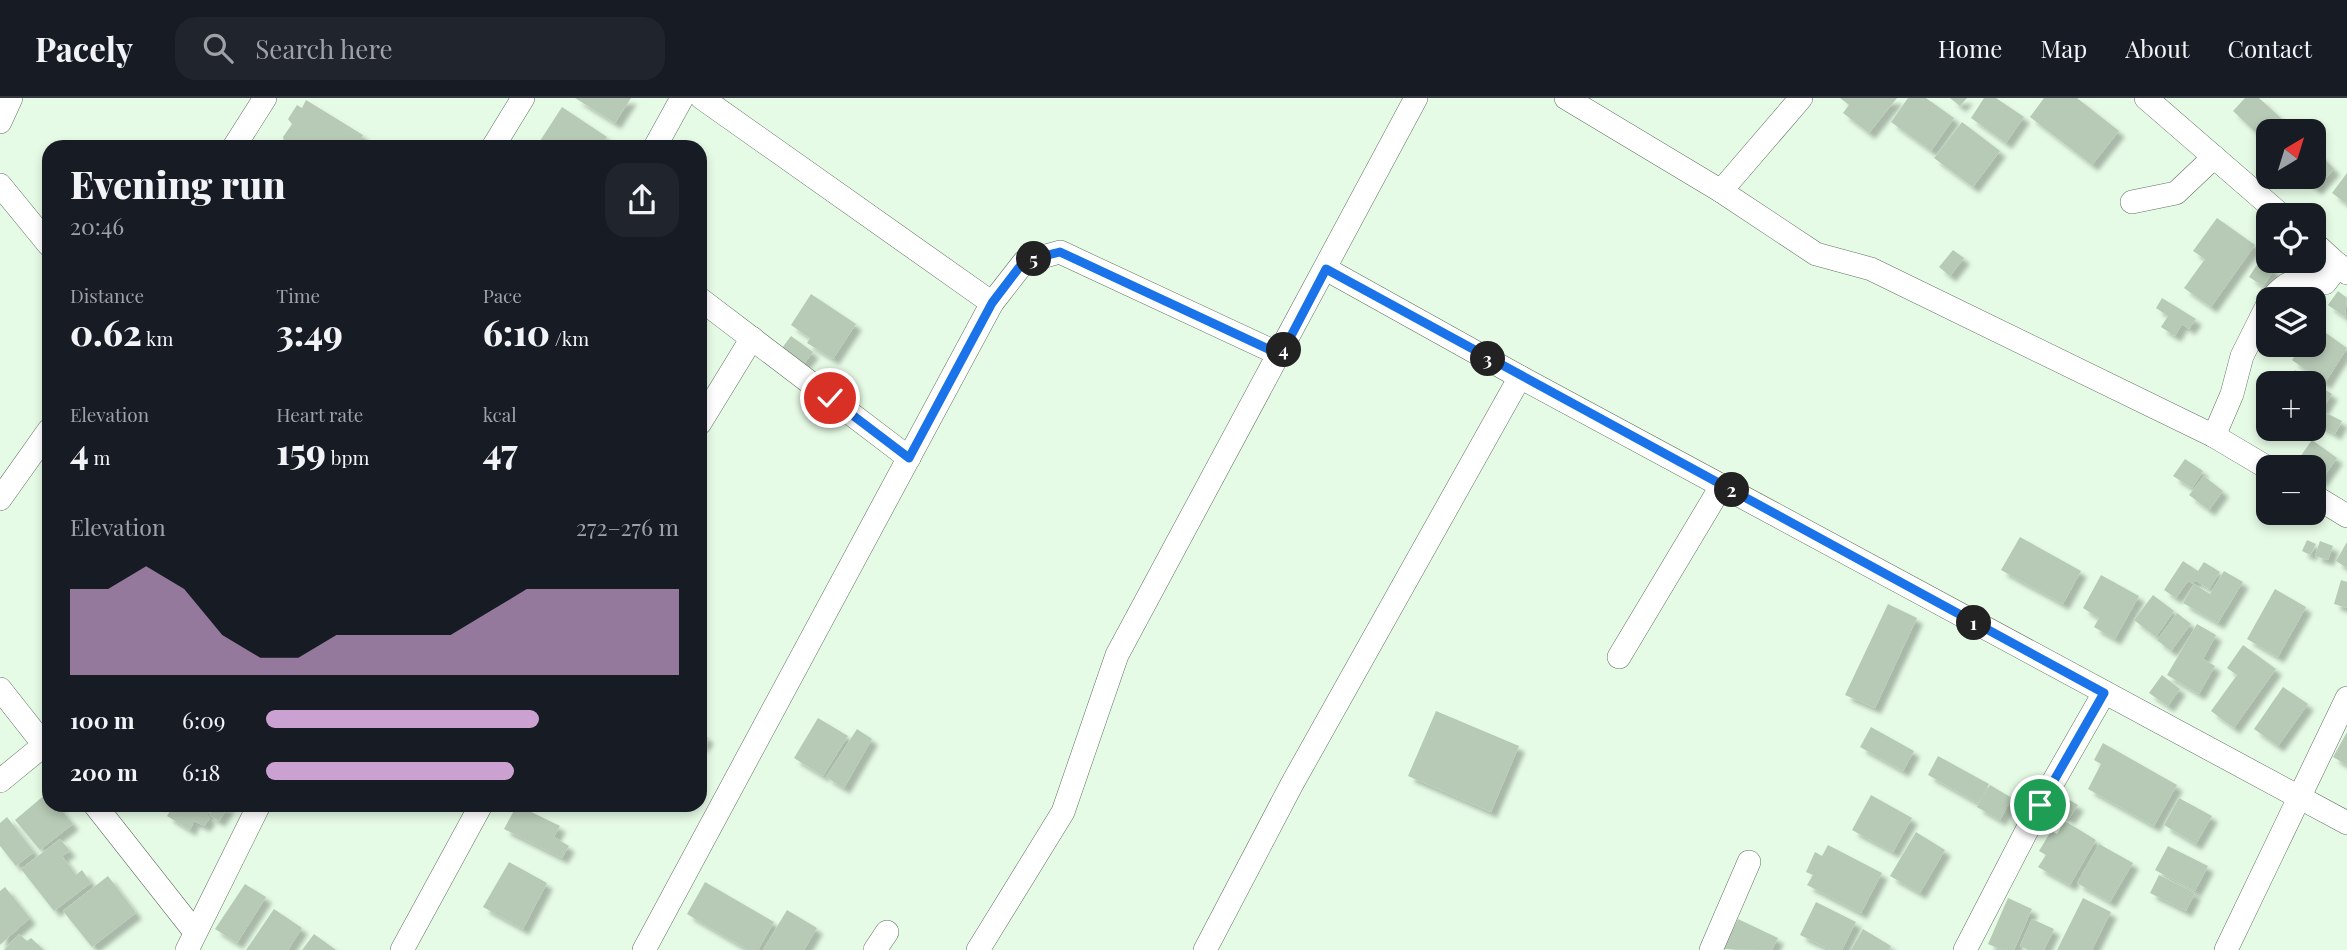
<!DOCTYPE html>
<meta charset="utf-8">
<style>
:root{--surface:#171b24;--page:#20242c;--text:#f1f3f6;--muted:#9ea1a6;--line:#363941;--accent:#caa1d1}
body{margin:0;font-family:"Playfair Display",serif;background:var(--page);color:var(--text);height:100vh;display:flex;flex-direction:column;font-size:26px;white-space:nowrap}
*{box-sizing:border-box;margin:0}
p{font-size:23px;color:var(--muted)}
.icon{flex:none;width:38px;height:38px;fill:none;stroke:currentColor;stroke-width:2;stroke-linecap:round;stroke-linejoin:round}
.map{position:relative;flex:1;overflow:hidden}
.sheet{position:absolute;left:42px;top:42px;width:665px;height:672px;display:flex;flex-direction:column;background:var(--surface);border-radius:21px;box-shadow:0 4px 10px #0003}
.sheet>*{flex:none}
.needle{width:46px;rotate:38deg}
.controls{position:absolute;left:2256px;top:21px;display:grid;gap:14px}
.controls a{display:grid;place-items:center;width:70px;height:70px;border-radius:14px;background:var(--surface);box-shadow:0 4px 10px #0003;font-size:35px}
.pin{position:absolute;display:grid;place-items:center;width:60px;height:60px;color:#fff;margin:-30px;border:4px solid #fff;border-radius:50%;box-shadow:0 2px 7px #0007}
.km{position:absolute;width:35px;height:35px;margin:-18px;border-radius:50%;background:#222;color:#fff;font-size:19px;line-height:35px;text-align:center}
.round{display:grid;place-items:center;flex:none;width:74px;height:74px;border-radius:21px;background:var(--page)}
.overview{display:flex;align-items:center;justify-content:space-between;height:119px;padding:0 28px}
h1{font-size:38px;font-weight:800;line-height:52px}
.figures{display:grid;grid-template-columns:repeat(3,1fr);gap:10px;height:119px;padding:7px 28px}
.figures div{display:grid;align-content:center}
.figures b{font-size:35px;font-weight:800}
.figures small{font-size:19px;font-weight:400}
.figures p{font-size:19px}
.chart{height:196px;padding:14px 28px}
.chart p{display:flex;justify-content:space-between}
.chart svg{width:100%;height:126px;margin-top:7px;fill:var(--accent);opacity:.7}
ul{padding:0 28px;list-style:none;font-size:23px}
li{display:grid;grid-template-columns:112px 84px 1fr;align-items:center;height:52px}
li i{height:18px;border-radius:9px;background:var(--accent)}
header{display:flex;align-items:center;gap:42px;box-sizing:border-box;height:98px;padding:0 35px;background:var(--surface);border-bottom:2px solid var(--line)}
header strong{font-size:33px}
nav{display:flex;gap:38px;margin-inline-start:auto;font-size:24px}
.search{width:490px;height:63px;background:var(--page);display:flex;align-items:center;gap:18px;box-sizing:border-box;padding:0 24px;border-radius:21px;color:var(--muted);font-size:26px}
.map>svg:first-child{display:block}
.building{fill:#b6cab5;filter:url(#shadow)}
.lines{fill:none;stroke-linecap:round;stroke-linejoin:round}
.minor-casing{stroke:#607260;stroke-width:24}
.minor{stroke:#fff;stroke-width:23}
.route-casing{stroke:#fff;stroke-width:14}
.route{stroke:#1a73e8;stroke-width:9}
</style>
<header>
<strong>Pacely</strong>
<div class="search"><svg class="icon" aria-label="search" viewBox="0 0 24 24"><circle cx="10" cy="10" r="6"/><path d="M15 15l6 6"/></svg>Search here</div>
<nav><a>Home</a><a>Map</a><a>About</a><a>Contact</a></nav>
</header>
<div class="map">
<svg width="2347" height="852" viewBox="0 0 2347 852">
<defs>
<filter id="shadow"><feDropShadow dx="6" dy="6" stdDeviation="2" flood-color="#0004"/></filter>
</defs>
<rect width="100%" height="100%" fill="#e6fbe6"/>
<g class="building">
<polygon points="575,0 631,0 615,25"/>
<polygon points="1840,0 1897,0 1869,35 1843,15 1849,7"/>
<polygon points="1908,0 1926,0 1954,20 1931,53 1891,24"/>
<polygon points="1950,0 1967,0 1960,8"/>
<polygon points="1984,0 1996,0 2024,19 2006,45 1971,20"/>
<polygon points="2044,0 2077,0 2119,33 2092,67 2030,19"/>
<polygon points="2245,0 2259,0 2295,33 2268,33 2268,46 2233,13"/>
<polygon points="306,2 363,37 357,49 285,49 283,39 292,26 288,21 297,7 302,10"/>
<polygon points="562,9 607,39 601,49 542,49 538,46"/>
<polygon points="1962,24 2000,53 1973,89 1934,60"/>
<polygon points="2314,51 2334,71 2316,91 2303,79 2314,79"/>
<polygon points="2347,75 2347,106 2332,95"/>
<polygon points="2217,120 2255,147 2211,209 2184,190 2205,161 2193,153"/>
<polygon points="2268,147 2268,165 2259,158"/>
<polygon points="1953,152 1964,160 1950,178 1939,169"/>
<polygon points="2260,162 2274,172 2263,188 2249,179"/>
<polygon points="2338,193 2347,200 2345,219 2328,207"/>
<polygon points="811,196 856,226 833,261 807,245 810,240 791,227"/>
<polygon points="2162,200 2196,221 2189,231 2182,226 2175,238 2161,229 2168,218 2156,210"/>
<polygon points="2316,228 2347,250 2325,285 2292,262 2303,247 2314,247"/>
<polygon points="791,238 813,254 801,270 779,254"/>
<polygon points="2295,272 2332,296 2314,324 2314,285 2287,285"/>
<polygon points="2324,314 2342,323 2335,336 2317,326"/>
<polygon points="2312,342 2337,360 2320,384 2314,379 2314,369 2295,366"/>
<polygon points="2185,361 2203,373 2192,390 2173,378"/>
<polygon points="2204,378 2223,393 2209,412 2189,397"/>
<polygon points="2020,439 2081,473 2063,506 2001,472"/>
<polygon points="2307,442 2316,446 2310,457 2302,453"/>
<polygon points="2320,443 2333,448 2328,462 2315,458"/>
<polygon points="2347,444 2347,470 2336,463"/>
<polygon points="2183,463 2198,473 2204,464 2220,474 2209,491 2195,482 2193,486 2188,483 2176,500 2164,492"/>
<polygon points="2224,473 2243,484 2218,525 2183,505 2194,486 2210,496"/>
<polygon points="2101,477 2139,498 2115,541 2094,529 2099,520 2083,510"/>
<polygon points="2341,482 2347,484 2347,510 2334,506"/>
<polygon points="2275,491 2306,509 2278,559 2247,541"/>
<polygon points="2153,497 2174,513 2156,539 2134,522"/>
<polygon points="1888,506 1917,520 1875,610 1845,597"/>
<polygon points="2177,515 2191,526 2171,553 2157,542"/>
<polygon points="2197,526 2216,537 2203,561 2215,568 2199,596 2167,577"/>
<polygon points="2243,547 2276,571 2234,630 2211,613 2237,577 2227,570"/>
<polygon points="2162,577 2180,591 2168,608 2149,595"/>
<polygon points="2283,589 2308,606 2278,648 2254,631"/>
<polygon points="1436,613 1519,648 1491,714 1408,678"/>
<polygon points="818,620 848,638 823,678 794,660"/>
<polygon points="1871,629 1914,653 1903,673 1860,649"/>
<polygon points="857,631 872,641 844,690 826,679"/>
<polygon points="700,634 708,640 700,650"/>
<polygon points="2347,634 2347,667 2333,659"/>
<polygon points="2103,645 2177,687 2154,728 2088,691 2101,666 2094,662"/>
<polygon points="1938,658 1989,686 1978,705 1928,677"/>
<polygon points="1990,687 2012,700 2000,722 1977,709"/>
<polygon points="47,695 49,707 57,707 73,726 40,752 15,722"/>
<polygon points="2059,696 2078,707 2069,721 2051,711"/>
<polygon points="1871,697 1912,720 1893,754 1852,732"/>
<polygon points="2179,700 2212,718 2196,746 2164,727"/>
<polygon points="174,707 212,707 214,708 206,717 210,720 204,728 194,723 190,732 167,718"/>
<polygon points="216,707 229,707 219,723 209,717"/>
<polygon points="517,707 560,728 554,739 569,748 562,760 504,731"/>
<polygon points="7,719 34,754 16,768 0,748 0,725"/>
<polygon points="2065,723 2096,742 2070,787 2038,769 2046,757 2039,753 2051,733 2057,736"/>
<polygon points="1916,734 1945,752 1920,795 1890,778"/>
<polygon points="60,741 70,753 62,758 76,777 82,772 91,785 54,813 21,771"/>
<polygon points="2099,746 2133,765 2110,804 2077,785"/>
<polygon points="1828,747 1882,775 1861,815 1807,787 1813,777 1806,774 1815,754 1822,758"/>
<polygon points="2168,748 2208,768 2195,793 2155,772"/>
<polygon points="509,764 547,785 523,831 483,809"/>
<polygon points="2159,777 2195,795 2186,813 2150,795"/>
<polygon points="108,778 136,815 92,849 63,813"/>
<polygon points="705,784 774,824 758,852 748,852 687,816"/>
<polygon points="245,786 266,799 237,845 215,831"/>
<polygon points="5,789 30,820 0,847 0,793"/>
<polygon points="2008,800 2032,811 2014,852 2002,852 1988,846"/>
<polygon points="2083,800 2111,814 2092,852 2057,852"/>
<polygon points="1816,804 1856,824 1842,852 1831,852 1800,837"/>
<polygon points="274,811 302,830 288,852 246,852"/>
<polygon points="787,812 817,830 804,852 763,852"/>
<polygon points="1738,821 1778,840 1772,852 1723,851"/>
<polygon points="2032,821 2054,831 2044,852 2028,852 2020,848"/>
<polygon points="1863,831 1891,848 1889,852 1851,852"/>
<polygon points="19,836 27,843 31,840 44,852 4,852"/>
<polygon points="314,836 336,852 302,852"/>
</g>
<g class="lines">
<g class="minor-casing">
<g id="minor">
<polyline points="702,0 992,205"/>
<polyline points="1566,0 1721,93 1816,156 1871,171 2214,338 2268,370"/>
<polyline points="2146,0 2281,117"/>
<polyline points="0,24 11,0"/>
<polyline points="234,49 265,0"/>
<polyline points="493,49 523,0"/>
<polyline points="655,49 682,0"/>
<polyline points="0,87 49,147"/>
<polyline points="1721,93 1801,0"/>
<polyline points="2132,104 2176,95 2214,59"/>
<polyline points="2314,145 2347,175"/>
<polyline points="1326,171 1520,279 2347,725"/>
<polyline points="700,201 909,360"/>
<path d="M2271,201C2293,177 2295,184 2325,185L2339,167"/>
<polyline points="700,325 752,240"/>
<polyline points="2214,338 2232,296 2242,258 2268,206"/>
<polyline points="2314,398 2347,418"/>
<polyline points="0,401 49,332"/>
<polyline points="1619,559 1722,387"/>
<polyline points="0,591 49,653"/>
<polyline points="0,683 44,647"/>
<polyline points="95,707 195,834"/>
<polyline points="187,852 259,707"/>
<polyline points="402,852 481,707"/>
<polyline points="644,852 992,205 1024,164 1060,154 1281,257"/>
<polyline points="875,852 887,834"/>
<polyline points="978,852 1063,714 1117,557 1416,0"/>
<polyline points="1205,852 1292,686 1520,279"/>
<polyline points="1711,852 1749,764"/>
<polyline points="1965,852 2040,707 2104,595"/>
<polyline points="2226,852 2347,600"/>
</g>
</g>
<use href="#minor" class="minor"/>
</g>
<g class="lines">
<g class="route-casing">
<polyline id="route" points="830,300 909,360 992,205 1024,163 1060,154 1281,257 1326,171 2104,595 2040,707"/>
</g>
<use href="#route" class="route"/>
</g>
</svg>
<div class="controls">
<a><svg class="needle" viewBox="-14 -14 28 28"><path d="M0-13l5 13h-10z" fill="#e53935"/><path d="M0 13l5-13h-10z" fill="#9ea1a6"/></svg></a>
<a><svg class="icon" aria-label="locate" viewBox="0 0 24 24"><circle cx="12" cy="12" r="6"/><path d="M12 2v4M12 18v4M2 12h4M18 12h4"/></svg></a>
<a><svg class="icon" aria-label="layers" viewBox="0 0 24 24"><path d="M12 4l9 5-9 5-9-5zM3 14l9 5 9-5"/></svg></a>
<a>+</a>
<a>−</a>
</div>
<div class="pin" style="left:2040px;top:707px;background:#1e9e55"><svg class="icon" aria-label="arrive" viewBox="0 0 24 24"><path d="M6 21V4h12l-3 4 3 4H6"/></svg></div>
<div class="pin" style="left:830px;top:300px;background:#d93025"><svg class="icon" aria-label="check" viewBox="0 0 24 24"><path d="M5 12l5 5 9-10"/></svg></div>
<b class="km" style="left:1974px;top:525px">1</b>
<b class="km" style="left:1732px;top:392px">2</b>
<b class="km" style="left:1488px;top:261px">3</b>
<b class="km" style="left:1284px;top:252px">4</b>
<b class="km" style="left:1034px;top:161px">5</b>
<section class="sheet">
<div class="overview"><div><h1>Evening run</h1><p>20:46</p></div><a class="round"><svg class="icon" aria-label="share" viewBox="0 0 24 24"><path d="M12 15V3M7 8l5-5 5 5M5 13v7h14v-7"/></svg></a></div>
<div class="figures">
<div><p>Distance</p><b>0.62<small> km</small></b></div>
<div><p>Time</p><b>3:49</b></div>
<div><p>Pace</p><b>6:10<small> /km</small></b></div>
</div>
<div class="figures">
<div><p>Elevation</p><b>4<small> m</small></b></div>
<div><p>Heart rate</p><b>159<small> bpm</small></b></div>
<div><p>kcal</p><b>47</b></div>
</div>
<div class="chart"><p><span>Elevation</span>272–276 m</p>
<svg viewBox="0 0 160 44" preserveAspectRatio="none"><path d="M0 44V14L10 14L20 6L30 14L40 30L50 38L60 38L70 30L80 30L90 30L100 30L110 22L120 14L130 14L140 14L150 14L160 14V44z"/></svg>
</div>
<ul>
<li><b>100 m</b>6:09<i style="width:66%"></i></li>
<li><b>200 m</b>6:18<i style="width:60%"></i></li>
</ul>
</section>
</div>
